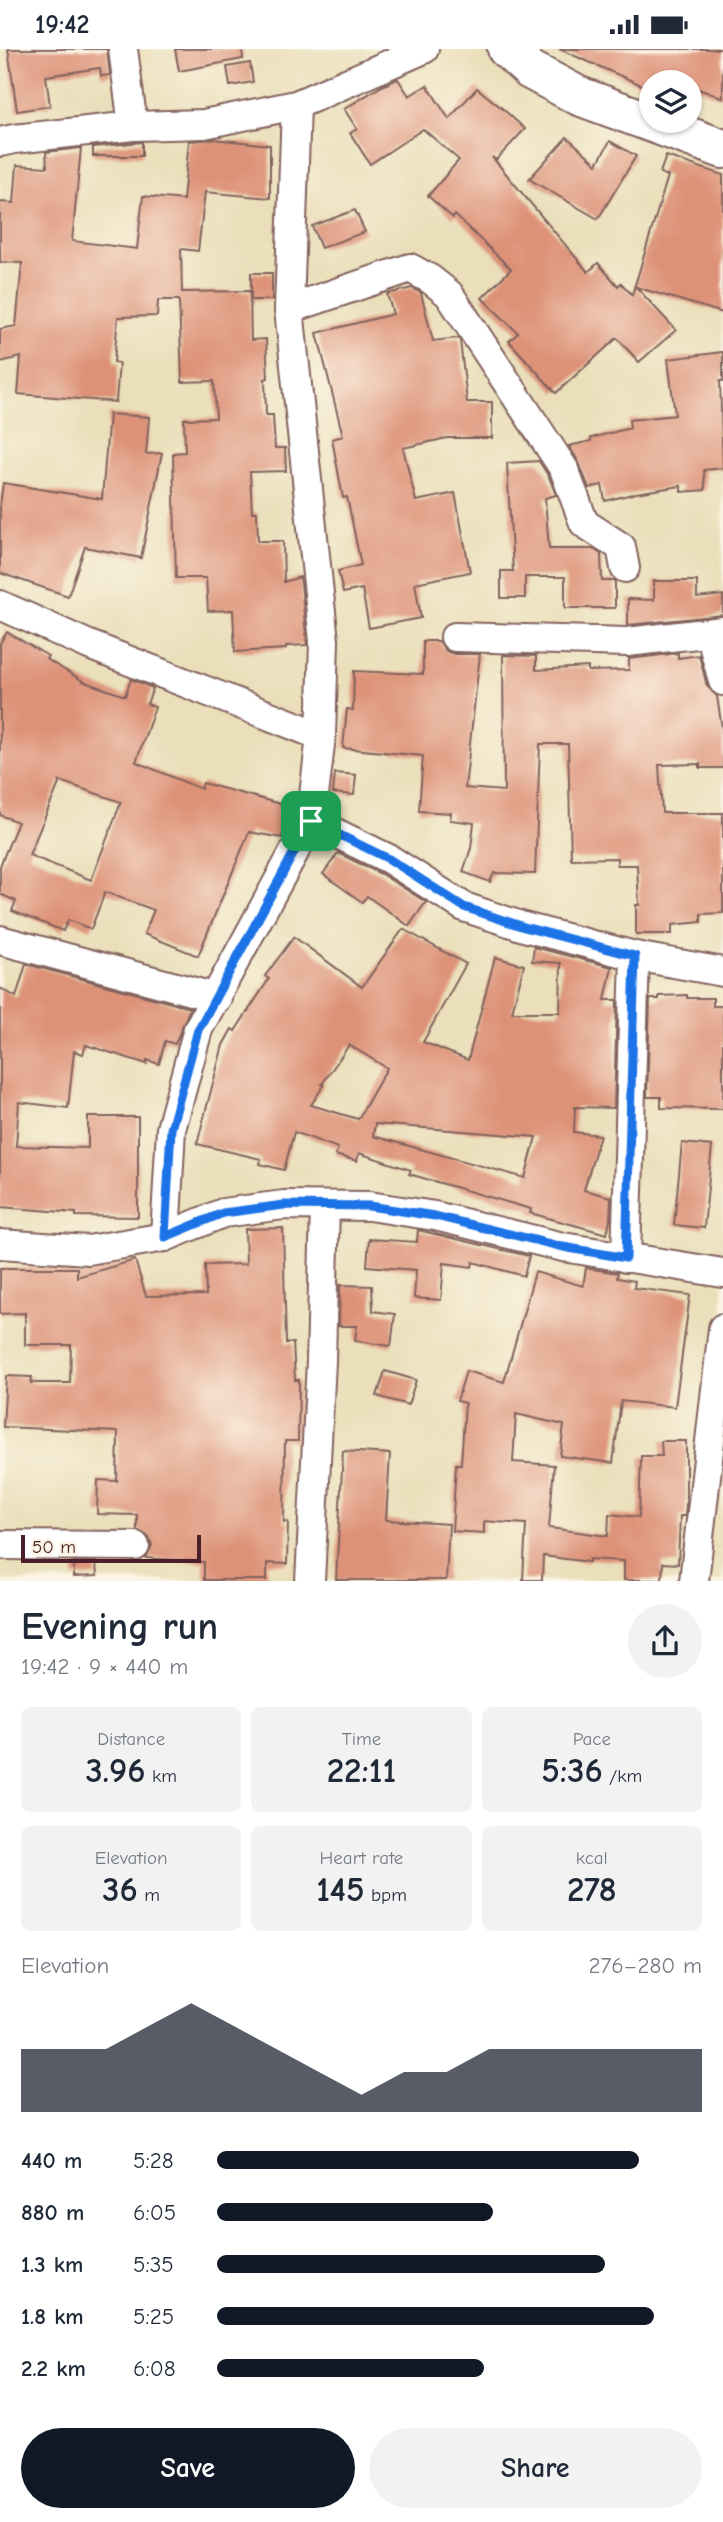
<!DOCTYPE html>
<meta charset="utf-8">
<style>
:root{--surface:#fff;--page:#f2f2f3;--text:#1f2937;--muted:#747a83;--accent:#111827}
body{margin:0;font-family:"Comic Neue",sans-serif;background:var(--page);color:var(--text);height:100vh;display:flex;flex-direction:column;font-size:26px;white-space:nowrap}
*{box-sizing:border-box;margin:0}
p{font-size:23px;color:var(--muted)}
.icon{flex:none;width:38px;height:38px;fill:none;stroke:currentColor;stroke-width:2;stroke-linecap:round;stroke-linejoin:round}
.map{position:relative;height:1532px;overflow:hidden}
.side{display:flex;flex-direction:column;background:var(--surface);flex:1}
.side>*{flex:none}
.controls{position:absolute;left:639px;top:21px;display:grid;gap:14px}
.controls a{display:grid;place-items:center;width:63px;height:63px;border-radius:50%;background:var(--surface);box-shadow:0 2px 5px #0004;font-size:35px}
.scale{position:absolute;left:21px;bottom:18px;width:180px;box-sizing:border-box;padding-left:7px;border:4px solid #4a1f2b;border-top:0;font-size:19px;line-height:24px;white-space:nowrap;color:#4a1f2b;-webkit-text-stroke:5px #fcf5e5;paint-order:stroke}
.pin{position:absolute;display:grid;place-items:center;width:60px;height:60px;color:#fff;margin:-30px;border-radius:14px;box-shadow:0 4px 10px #0006}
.round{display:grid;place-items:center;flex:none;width:74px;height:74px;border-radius:37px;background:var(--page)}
.overview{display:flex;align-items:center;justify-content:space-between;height:119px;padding:0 21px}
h1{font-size:38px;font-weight:700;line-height:52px}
.figures{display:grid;grid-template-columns:repeat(3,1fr);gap:10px;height:119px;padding:7px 21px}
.figures div{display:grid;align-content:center;border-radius:10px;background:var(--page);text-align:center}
.figures b{font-size:35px;font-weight:700}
.figures small{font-size:19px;font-weight:400}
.figures p{font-size:19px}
.chart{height:196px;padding:14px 21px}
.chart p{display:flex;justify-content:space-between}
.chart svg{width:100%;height:126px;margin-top:7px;fill:var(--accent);opacity:.7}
.cta{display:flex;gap:14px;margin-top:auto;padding:14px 21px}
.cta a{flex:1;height:80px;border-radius:42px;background:var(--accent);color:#fff;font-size:28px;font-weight:700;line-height:80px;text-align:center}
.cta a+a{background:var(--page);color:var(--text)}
ul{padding:0 21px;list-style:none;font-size:23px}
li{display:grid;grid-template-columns:112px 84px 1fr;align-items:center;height:52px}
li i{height:18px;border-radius:9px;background:var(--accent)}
.status{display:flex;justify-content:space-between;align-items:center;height:49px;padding:0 35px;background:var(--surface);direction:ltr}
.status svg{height:19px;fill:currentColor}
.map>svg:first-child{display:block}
.building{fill:#dd9278;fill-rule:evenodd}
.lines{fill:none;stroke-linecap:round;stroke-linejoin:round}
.street-casing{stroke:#82625d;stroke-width:32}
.secondary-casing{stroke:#82625d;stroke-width:42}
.street{stroke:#fff;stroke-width:28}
.secondary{stroke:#fff;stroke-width:38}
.route-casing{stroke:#fff;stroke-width:14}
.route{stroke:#1a73e8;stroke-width:9}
</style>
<div class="status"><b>19:42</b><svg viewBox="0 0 49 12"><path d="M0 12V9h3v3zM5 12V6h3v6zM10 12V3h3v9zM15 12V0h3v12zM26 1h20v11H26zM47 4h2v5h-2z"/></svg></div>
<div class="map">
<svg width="723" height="1532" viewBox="0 0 723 1532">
<rect width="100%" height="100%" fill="#fcf5e5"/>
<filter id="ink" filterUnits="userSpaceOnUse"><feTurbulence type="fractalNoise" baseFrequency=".0143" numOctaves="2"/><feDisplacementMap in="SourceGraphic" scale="14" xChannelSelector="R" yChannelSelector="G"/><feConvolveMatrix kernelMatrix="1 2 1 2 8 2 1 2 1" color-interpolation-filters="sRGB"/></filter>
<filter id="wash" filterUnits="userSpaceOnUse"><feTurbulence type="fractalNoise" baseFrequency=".00686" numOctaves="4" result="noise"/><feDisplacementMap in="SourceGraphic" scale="28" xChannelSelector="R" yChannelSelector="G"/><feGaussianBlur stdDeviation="1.57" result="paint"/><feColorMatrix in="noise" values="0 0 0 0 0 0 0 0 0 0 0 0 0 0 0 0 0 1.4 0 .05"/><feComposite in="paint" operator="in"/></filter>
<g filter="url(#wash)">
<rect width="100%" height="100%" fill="#eadfba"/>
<g id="blocks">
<g class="building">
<polygon points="8,0 107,0 110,26 101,27 100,19 46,27 50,57 17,62"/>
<polygon points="175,0 242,0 243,10 179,22"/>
<polygon points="559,0 723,0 723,49 690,37 690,33 648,33 646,38"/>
<polygon points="250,14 253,33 230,37 227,18"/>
<polygon points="398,30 409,47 427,36 449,70 477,39 503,60 525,80 496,111 492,108 588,223 598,214 618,237 621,234 632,246 668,127 660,124 666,107 723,126 723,264 636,238 676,281 639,313 617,289 556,344 509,292 518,284 482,249 511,220 455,166 453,169 428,147 459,111 423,80 370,115 350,84 357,80 344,60 382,37"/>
<polygon points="567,88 597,115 610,92 636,107 598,170 529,130"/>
<polygon points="213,90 270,96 270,149 205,143 198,202 181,200 182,243 250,242 251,291 266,290 268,329 265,330 266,366 273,366 275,399 285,399 286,422 250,423 252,463 257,463 258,492 283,492 284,533 300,528 301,534 307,596 286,597 286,600 235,603 233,561 208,562 206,529 176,529 173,404 185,403 184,370 216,369 214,332 182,333 179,251 158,251 157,267 118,268 114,313 119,314 116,353 18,345 21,308 0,313 0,280 16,277 22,214 0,213 0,153 14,154 17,116 47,118 46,103 81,99 72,192 137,200 143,147 183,151 189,92"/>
<polygon points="142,93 142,107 93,107 93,98"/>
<polygon points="355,161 365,183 321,199 312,177"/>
<rect x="251" y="224" width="21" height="27"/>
<polygon points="412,239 421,244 433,292 458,289 460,291 467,353 492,353 492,389 447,389 403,399 416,452 455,444 470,523 415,534 421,569 369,579 362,540 343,544 338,522 361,516 347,448 343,449 332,390 343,387 317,284 393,265 387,245"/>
<polygon points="723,303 723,332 720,332 723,419 704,421 705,441 681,443 681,437 636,444 605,452 602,436 589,439 579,414 569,397 591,392 591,389 630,379 629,371 675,366 668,310"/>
<polygon points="109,365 149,368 146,405 162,404 141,509 85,498 68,547 0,524 0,456 3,434 102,450"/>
<polygon points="539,412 549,428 556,446 545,449 549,500 593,500 601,505 602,532 615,532 615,559 565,559 565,528 525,528 525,549 501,549 501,522 513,522 507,414"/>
<polygon points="654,532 697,532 697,549 723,546 723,566 628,576 628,550 654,551"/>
<path d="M7,583L48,607L46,610L85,633L125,647L131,630L153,639L147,655L155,658L136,713L201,740L203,734L288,757L282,789L249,783L198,907L144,885L154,861L105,843L91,880L68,871L63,882L12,862L16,852L0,845V817L18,773L0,766V594ZM60,732L121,753L91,831L29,806Z"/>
<polygon points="423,592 439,592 446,602 454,605 480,605 465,739 504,742 503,606 536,607 536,621 588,618 588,622 629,621 629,610 678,604 678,609 699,606 707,637 717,647 723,686 723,719 700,719 700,715 659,716 662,764 723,764 723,864 701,865 701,873 672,876 672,885 636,885 636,856 639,856 637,816 617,816 617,809 571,810 568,695 540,695 535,825 494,824 490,833 463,823 471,799 474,774 450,771 451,764 419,762 423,707 343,699 347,660 353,661 354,622 423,625"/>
<polygon points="335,724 356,726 354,746 333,744"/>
<polygon points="338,804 381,825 426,853 409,877 367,847 362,853 323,825"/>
<path d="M403,880L466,915L423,993L468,1011L495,908L524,916L512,963H560L561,914L532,912L534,898L612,918L605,951H617L614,1059L575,1058L574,1083L600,1086L584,1141L611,1148L610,1171L607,1185L530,1164L531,1160L409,1125L411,1121L359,1104L357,1112L335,1106L338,1099L294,1083L284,1121L260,1115L261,1110L197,1095L223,996L232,980L235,982L269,930L265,927L294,888L362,938ZM349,996L387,1019L358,1070L311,1056L324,1036L322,1035ZM375,1075L536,1088L525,1129L373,1087Z"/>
<polygon points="26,915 190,959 175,995 165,992 159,1015 147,1011 147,1015 86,996 83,1005 74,1002 68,1059 19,1053 16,1097 88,1099 88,1068 138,1068 138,1168 76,1167 76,1164 0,1158 0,939 16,948"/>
<polygon points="687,946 687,949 713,949 713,957 723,957 723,1060 661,1059 661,1048 647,1048 650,950 659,950 659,947"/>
<polygon points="682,1094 712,1097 704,1179 674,1176"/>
<polygon points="283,1179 286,1294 293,1294 295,1331 299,1331 298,1392 285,1392 284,1473 288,1473 287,1515 267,1514 267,1531 204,1531 204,1513 146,1509 152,1496 149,1488 137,1481 137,1466 97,1465 98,1431 117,1432 118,1383 3,1378 6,1327 32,1328 31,1334 70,1334 71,1296 25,1296 25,1264 0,1265 0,1219 77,1219 77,1228 135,1211 146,1247 206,1246 205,1216 246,1215 245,1180"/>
<polygon points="418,1181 529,1207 524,1227 473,1213 472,1218 444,1214 441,1251 414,1249 416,1221 367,1217 369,1190 417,1193"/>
<polygon points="586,1219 618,1224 617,1229 635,1232 634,1239 690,1246 675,1358 621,1352 613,1414 560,1407 564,1376 516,1365 513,1413 554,1416 549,1479 608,1487 609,1465 639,1468 641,1407 662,1407 661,1392 686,1392 686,1456 685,1467 680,1467 678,1515 663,1514 662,1531 624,1531 624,1512 589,1510 589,1513 543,1507 542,1531 523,1531 526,1475 484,1472 484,1484 452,1482 456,1415 461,1415 465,1354 457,1352 466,1322 504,1333 535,1223 583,1237"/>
<polygon points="340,1236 372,1237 373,1262 395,1265 391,1297 355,1292 357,1277 339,1277"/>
<polygon points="385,1322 416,1331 408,1356 377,1347"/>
<polygon points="343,1402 390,1405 386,1471 449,1475 446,1531 336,1531"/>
<polygon points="74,1513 96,1513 97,1527 74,1528"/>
</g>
</g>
</g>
<g filter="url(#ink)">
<use href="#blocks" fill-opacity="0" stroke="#82625d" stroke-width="2"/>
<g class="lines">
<g class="street-casing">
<g id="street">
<polyline points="123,0 133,77"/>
<polyline points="0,93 14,90 133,77 204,75 296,56 424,0"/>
<polyline points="289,260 410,219 430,230 449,245 564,420 584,474 621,498 625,519"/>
<polyline points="0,556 89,596 321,687"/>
<polyline points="710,584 723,632"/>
<polyline points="455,588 627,593 723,582"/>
<polyline points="311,772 389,810 464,858 524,878 635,907 723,923"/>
<polyline points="0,891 217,949"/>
<polyline points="165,1188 171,1080 198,980 311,772 321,687 324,592 289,260 296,56"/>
<polyline points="0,1195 88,1201 165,1188 223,1164 284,1156 369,1157 435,1167 563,1198 723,1224"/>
<polyline points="626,1209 635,907"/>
<polyline points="0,1496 135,1497"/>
<polyline points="310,1532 321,1312 325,1157"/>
<polyline points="694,1532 723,1279"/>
</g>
</g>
<g class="secondary-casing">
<polyline id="secondary" points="507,0 530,21 579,47 723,100"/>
</g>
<use href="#street" class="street"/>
<use href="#secondary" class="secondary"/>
</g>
</g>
<g class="lines" filter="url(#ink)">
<g class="route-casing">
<polygon id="route" points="311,772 389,810 464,858 524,878 635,907 626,1209 563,1198 435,1167 369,1157 284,1156 223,1164 165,1188 171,1080 198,981"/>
</g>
<use href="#route" class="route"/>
</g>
</svg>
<div class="controls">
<a><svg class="icon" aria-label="layers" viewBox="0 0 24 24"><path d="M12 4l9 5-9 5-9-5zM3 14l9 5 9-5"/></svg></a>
</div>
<div class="scale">50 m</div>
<div class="pin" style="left:311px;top:772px;background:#1e9e55"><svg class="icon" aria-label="arrive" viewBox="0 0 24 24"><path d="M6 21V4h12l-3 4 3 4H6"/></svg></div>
</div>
<section class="side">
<div class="overview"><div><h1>Evening run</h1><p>19:42 · 9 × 440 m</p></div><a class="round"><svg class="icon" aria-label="share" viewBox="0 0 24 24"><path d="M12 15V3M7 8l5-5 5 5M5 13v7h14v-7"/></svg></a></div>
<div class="figures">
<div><p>Distance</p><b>3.96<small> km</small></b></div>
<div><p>Time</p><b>22:11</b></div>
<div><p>Pace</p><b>5:36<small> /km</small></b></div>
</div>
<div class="figures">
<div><p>Elevation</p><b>36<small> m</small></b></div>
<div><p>Heart rate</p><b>145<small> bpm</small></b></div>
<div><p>kcal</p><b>278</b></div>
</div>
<div class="chart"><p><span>Elevation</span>276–280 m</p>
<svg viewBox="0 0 160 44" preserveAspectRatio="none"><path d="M0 44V22L10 22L20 22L30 14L40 6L50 14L60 22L70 30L80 38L90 30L100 30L110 22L120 22L130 22L140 22L150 22L160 22V44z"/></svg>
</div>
<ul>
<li><b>440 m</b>5:28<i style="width:87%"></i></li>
<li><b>880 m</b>6:05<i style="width:57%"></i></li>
<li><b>1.3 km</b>5:35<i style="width:80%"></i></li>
<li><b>1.8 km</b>5:25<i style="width:90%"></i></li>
<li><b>2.2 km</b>6:08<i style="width:55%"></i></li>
</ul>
<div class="cta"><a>Save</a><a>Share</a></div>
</section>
